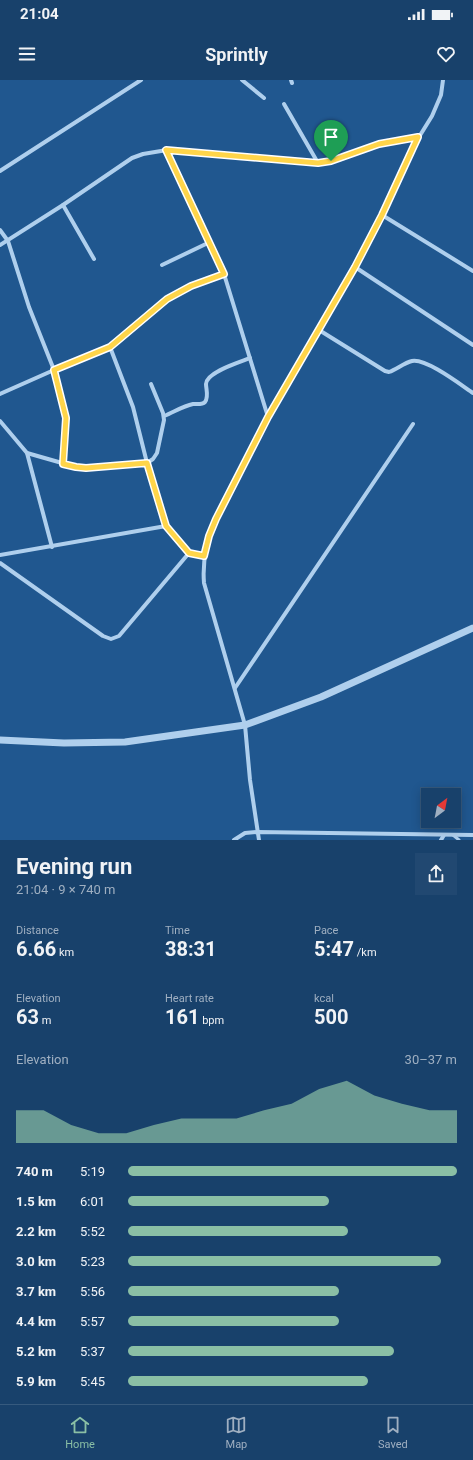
<!DOCTYPE html>
<meta charset="utf-8">
<style>
:root{--surface:#18416b;--page:#214871;--text:#f1f3f6;--muted:#9fafc1;--line:#365a7e;--accent:#8abfa5}
body{margin:0;font-family:Roboto,sans-serif;background:var(--page);color:var(--text);height:100vh;display:flex;flex-direction:column;font-size:15px;white-space:nowrap}
*{box-sizing:border-box;margin:0}
p{font-size:13px;color:var(--muted)}
.icon{flex:none;width:22px;height:22px;fill:none;stroke:currentColor;stroke-width:2;stroke-linecap:round;stroke-linejoin:round}
.map{position:relative;height:760px;overflow:hidden}
.drawer{display:flex;flex-direction:column;background:var(--surface);flex:1}
.drawer>*{flex:none}
.needle{width:26px;rotate:32deg}
.buttons{position:absolute;left:421px;top:708px;display:grid;gap:8px}
.buttons a{display:grid;place-items:center;width:40px;height:40px;border-radius:0px;background:var(--surface);box-shadow:0 2px 10px #0003,0 0 0 1px var(--line);font-size:20px}
.pin{position:absolute;display:grid;place-items:center;width:34px;height:34px;color:#fff;margin:-41px -17px;border-radius:50% 50% 50% 0;rotate:-45deg;box-shadow:0 0 4px #0007}
.pin .icon{rotate:45deg}
.round{display:grid;place-items:center;flex:none;width:42px;height:42px;border-radius:0px;background:var(--page)}
.headline{display:flex;align-items:center;justify-content:space-between;height:68px;padding:0 16px}
h1{font-size:22px;font-weight:700;line-height:30px}
.metrics{display:grid;grid-template-columns:repeat(3,1fr);gap:6px;height:68px;padding:4px 16px}
.metrics div{display:grid;align-content:center}
.metrics b{font-size:20px;font-weight:700}
.metrics small{font-size:11px;font-weight:400}
.metrics p{font-size:11px}
.chart{height:112px;padding:8px 16px}
.chart p{display:flex;justify-content:space-between}
.chart svg{width:100%;height:72px;margin-top:4px;fill:var(--accent);opacity:.7}
ul{padding:0 16px;list-style:none;font-size:13px}
li{display:grid;grid-template-columns:64px 48px 1fr;align-items:center;height:30px}
li i{height:10px;border-radius:5px;background:var(--accent)}
.status{display:flex;justify-content:space-between;align-items:center;height:28px;padding:0 20px;background:var(--surface);direction:ltr}
.status svg{height:11px;fill:currentColor}
header{display:flex;justify-content:space-between;align-items:center;height:52px;padding:0 16px;background:var(--surface);font-size:18px;font-weight:700}
.menu{display:flex;justify-content:space-around;align-items:center;height:56px;border-top:1px solid var(--line);background:var(--surface);font-size:11px;color:var(--muted)}
.menu a{display:grid;justify-items:center;gap:2px}
.menu .selected{color:var(--accent)}
.map>svg:first-child{display:block}
.lines{fill:none;stroke-linecap:round;stroke-linejoin:round}
.service{stroke:#afcfed;stroke-width:3}
.minor{stroke:#afcfed;stroke-width:4}
.tertiary{stroke:#afcfed;stroke-width:7}
.route-casing{stroke:#fff;stroke-width:8}
.route{stroke:#ffd54a;stroke-width:5}
</style>
<div class="status"><b>21:04</b><svg viewBox="0 0 49 12"><path d="M0 12V9h3v3zM5 12V6h3v6zM10 12V3h3v9zM15 12V0h3v12zM26 1h20v11H26zM47 4h2v5h-2z"/></svg></div>
<header><svg class="icon" aria-label="menu" viewBox="0 0 24 24"><path d="M4 6h16M4 12h16M4 18h16"/></svg>Sprintly<svg class="icon" aria-label="heart" viewBox="0 0 24 24"><path d="M12 20l-8-8c-3-5 5-10 8-4 3-6 11-1 8 4z"/></svg></header>
<div class="map">
<svg width="473" height="760" viewBox="0 0 473 760">
<rect width="100%" height="100%" fill="#20578f"/>
<g class="lines">
<polyline class="service" points="453,755 459,760"/>
<g class="minor">
<polyline points="242,0 264,18"/>
<polyline points="291,0 292,3"/>
<polyline points="284,24 318,83"/>
<polyline points="167,70 224,194 268,337"/>
<polyline points="0,91 141,0"/>
<polyline points="63,125 94,179"/>
<polyline points="382,135 473,191"/>
<polyline points="0,150 8,161 29,227 54,290 66,338 63,383"/>
<polyline points="0,165 63,125 132,78 143,74 167,70 318,83 331,81 391,61 419,57"/>
<polyline points="162,185 210,162"/>
<polyline points="355,187 473,265"/>
<path d="M319,250L385,291L389,292C397,289 404,283 412,281C426,278 461,305 473,313"/>
<polyline points="110,267 133,327 147,383 166,446 189,473"/>
<polyline points="0,314 54,290 110,267 167,219 191,206 224,194"/>
<path d="M164,336C174,332 183,326 193,324C197,324 202,325 205,322C209,317 206,309 206,304C206,292 240,282 250,278"/>
<polyline points="0,341 27,373 52,467"/>
<polyline points="27,373 76,387 147,383 153,379 157,373 164,340 163,333 151,304"/>
<polyline points="0,475 166,446"/>
<polyline points="0,483 103,556 111,559 119,556 189,473 204,476"/>
<polyline points="235,608 413,344"/>
<polyline points="234,760 245,753 257,752 473,755"/>
<path d="M259,760L250,700L245,645L204,503C202,480 207,460 216,439L268,337L355,187L382,135L419,57L432,36L441,15L443,0"/>
<polyline points="441,760 444,755"/>
</g>
<polyline class="tertiary" points="0,660 64,663 125,662 245,645 321,617 473,548"/>
</g>
<g class="lines">
<g class="route-casing">
<polygon id="route" points="418,57 382,135 355,187 268,337 216,439 209,456 204,476 189,473 166,446 147,383 86,388 76,387 63,384 66,338 54,290 110,267 167,219 191,206 224,194 166,70 318,83 331,81 379,64"/>
</g>
<use href="#route" class="route"/>
</g>
</svg>
<div class="buttons">
<a><svg class="needle" viewBox="-14 -14 28 28"><path d="M0-13l5 13h-10z" fill="#e53935"/><path d="M0 13l5-13h-10z" fill="#9fafc1"/></svg></a>
</div>
<div class="pin" style="left:331px;top:81px;background:#1e9e55"><svg class="icon" aria-label="arrive" viewBox="0 0 24 24"><path d="M6 21V4h12l-3 4 3 4H6"/></svg></div>
</div>
<section class="drawer">
<div class="headline"><div><h1>Evening run</h1><p>21:04 · 9 × 740 m</p></div><a class="round"><svg class="icon" aria-label="share" viewBox="0 0 24 24"><path d="M12 15V3M7 8l5-5 5 5M5 13v7h14v-7"/></svg></a></div>
<div class="metrics">
<div><p>Distance</p><b>6.66<small> km</small></b></div>
<div><p>Time</p><b>38:31</b></div>
<div><p>Pace</p><b>5:47<small> /km</small></b></div>
</div>
<div class="metrics">
<div><p>Elevation</p><b>63<small> m</small></b></div>
<div><p>Heart rate</p><b>161<small> bpm</small></b></div>
<div><p>kcal</p><b>500</b></div>
</div>
<div class="chart"><p><span>Elevation</span>30–37 m</p>
<svg viewBox="0 0 160 44" preserveAspectRatio="none"><path d="M0 44V24L10 24L20 33L30 38L40 38L50 33L60 29L70 29L80 29L90 24L100 20L110 11L120 6L130 15L140 20L150 24L160 24V44z"/></svg>
</div>
<ul>
<li><b>740 m</b>5:19<i style="width:100%"></i></li>
<li><b>1.5 km</b>6:01<i style="width:61%"></i></li>
<li><b>2.2 km</b>5:52<i style="width:67%"></i></li>
<li><b>3.0 km</b>5:23<i style="width:95%"></i></li>
<li><b>3.7 km</b>5:56<i style="width:64%"></i></li>
<li><b>4.4 km</b>5:57<i style="width:64%"></i></li>
<li><b>5.2 km</b>5:37<i style="width:81%"></i></li>
<li><b>5.9 km</b>5:45<i style="width:73%"></i></li>
</ul>
</section>
<nav class="menu">
<a class="selected"><svg class="icon" aria-label="home" viewBox="0 0 24 24"><path d="M3 11l9-7 9 7M6 9v11h12V9"/></svg>Home</a>
<a><svg class="icon" aria-label="map" viewBox="0 0 24 24"><path d="M3 6l6-2 6 2 6-2v14l-6 2-6-2-6 2zM9 4v14M15 6v14"/></svg>Map</a>
<a><svg class="icon" aria-label="saved" viewBox="0 0 24 24"><path d="M7 4h10v16l-5-4-5 4z"/></svg>Saved</a>
</nav>
